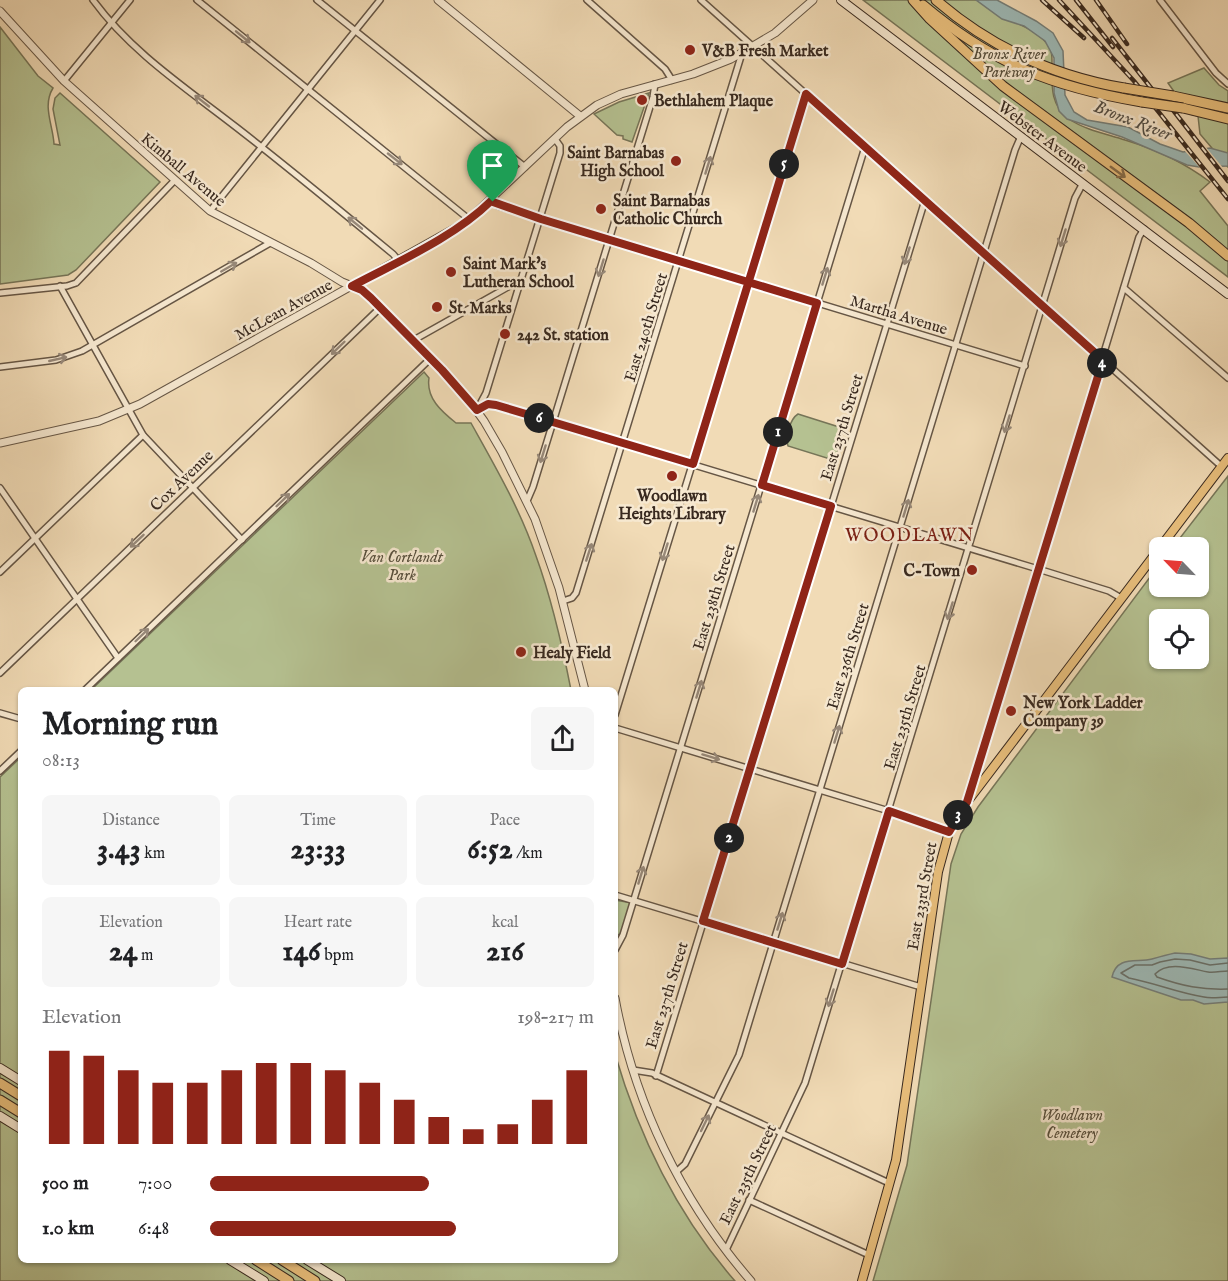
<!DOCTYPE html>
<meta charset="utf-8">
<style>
:root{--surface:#fff;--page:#f6f6f6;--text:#202124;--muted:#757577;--accent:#8f2418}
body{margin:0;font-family:"IM FELL English",serif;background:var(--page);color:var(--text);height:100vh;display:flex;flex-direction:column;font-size:22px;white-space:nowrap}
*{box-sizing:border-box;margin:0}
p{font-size:20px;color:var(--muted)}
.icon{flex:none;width:33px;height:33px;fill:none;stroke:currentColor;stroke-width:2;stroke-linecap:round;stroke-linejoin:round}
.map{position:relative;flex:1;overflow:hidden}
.drawer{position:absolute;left:18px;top:687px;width:600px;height:576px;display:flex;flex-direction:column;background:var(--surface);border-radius:9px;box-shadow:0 2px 4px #0004}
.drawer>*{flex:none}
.needle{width:39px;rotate:295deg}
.controls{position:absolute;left:1149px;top:537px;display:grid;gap:12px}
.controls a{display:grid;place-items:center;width:60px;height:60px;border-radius:9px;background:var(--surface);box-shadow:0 2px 4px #0004;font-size:30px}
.pin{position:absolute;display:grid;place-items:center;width:51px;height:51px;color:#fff;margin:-62px -26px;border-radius:50% 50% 50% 0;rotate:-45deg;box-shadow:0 0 6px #0007}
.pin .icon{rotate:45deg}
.km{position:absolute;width:30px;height:30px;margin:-15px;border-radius:50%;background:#222;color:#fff;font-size:16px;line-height:30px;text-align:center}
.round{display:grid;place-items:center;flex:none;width:63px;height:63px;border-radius:9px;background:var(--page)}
.headline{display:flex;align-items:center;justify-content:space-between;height:102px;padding:0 24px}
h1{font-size:33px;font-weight:700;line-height:45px}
.figures{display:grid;grid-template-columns:repeat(3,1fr);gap:9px;height:102px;padding:6px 24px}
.figures div{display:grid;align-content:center;border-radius:9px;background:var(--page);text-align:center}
.figures b{font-size:30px;font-weight:700}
.figures small{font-size:16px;font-weight:400}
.figures p{font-size:16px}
.chart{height:168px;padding:12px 24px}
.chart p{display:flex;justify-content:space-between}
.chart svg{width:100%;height:108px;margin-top:6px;stroke:var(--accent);stroke-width:6}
ul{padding:0 24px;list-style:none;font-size:20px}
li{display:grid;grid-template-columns:96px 72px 1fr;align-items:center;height:45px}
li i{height:15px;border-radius:8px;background:var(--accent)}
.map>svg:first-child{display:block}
.green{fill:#b5c191;stroke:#767558;stroke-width:1.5;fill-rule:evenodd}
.water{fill:#9db9b6;stroke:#757f7a;stroke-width:1.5}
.pier{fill:#f1dbb6}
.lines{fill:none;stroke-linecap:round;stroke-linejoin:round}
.shore{stroke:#6a716a;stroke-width:1.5}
.minor-casing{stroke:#665645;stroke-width:8}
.tertiary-casing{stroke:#665645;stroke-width:9}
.secondary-casing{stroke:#38291f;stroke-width:10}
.primary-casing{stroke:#38291f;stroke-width:10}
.motorway-casing{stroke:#38291f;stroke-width:11}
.minor{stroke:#f6e8d0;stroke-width:5}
.tertiary{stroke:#f6e8d0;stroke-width:7}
.secondary{stroke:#f6e8d0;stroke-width:8}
.primary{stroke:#e8be7b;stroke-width:8}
.motorway{stroke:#e8be7b;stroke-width:9}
.rail-casing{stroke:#38291f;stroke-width:4.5}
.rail{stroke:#f6e8d0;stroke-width:2;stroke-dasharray:7;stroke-linecap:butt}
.motorway-bridge-casing{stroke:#38291f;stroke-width:11;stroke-linecap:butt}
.motorway-bridge{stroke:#e8be7b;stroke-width:9}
.oneway{stroke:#978878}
.oneway2{stroke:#876c48}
.route-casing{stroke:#fff;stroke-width:12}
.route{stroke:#8f2418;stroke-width:8}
.poi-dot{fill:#8f2418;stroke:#f6e8d0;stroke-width:2}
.labels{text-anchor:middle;stroke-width:5;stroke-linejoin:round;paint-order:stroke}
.poi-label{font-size:16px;font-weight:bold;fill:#38291f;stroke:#f6e8d0;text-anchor:start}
.park-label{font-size:16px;font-style:italic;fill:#574f3c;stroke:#f6e8d0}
.street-label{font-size:16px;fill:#38291f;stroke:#f6e8d0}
.water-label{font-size:18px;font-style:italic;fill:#514d45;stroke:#f6e8d0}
.neighbourhood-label{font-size:18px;letter-spacing:1.5px;fill:#7a1f14;stroke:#f6e8d0}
</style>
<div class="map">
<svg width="1228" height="1281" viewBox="0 0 1228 1281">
<rect width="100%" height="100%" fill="#f1dbb6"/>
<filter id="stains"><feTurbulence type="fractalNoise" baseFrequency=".00333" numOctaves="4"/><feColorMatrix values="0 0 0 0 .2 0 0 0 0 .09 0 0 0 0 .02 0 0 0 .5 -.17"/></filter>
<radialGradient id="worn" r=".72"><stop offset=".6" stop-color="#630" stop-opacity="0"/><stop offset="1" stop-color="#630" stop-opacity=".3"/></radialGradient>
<g class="green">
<path d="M863,0H979C998,22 1034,22 1050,48C1052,52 1052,56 1052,61C1052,83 1049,105 1069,119C1085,130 1107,134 1125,140C1155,149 1185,163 1210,182L1200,191L1228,226V277Z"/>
<path d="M0,27L38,76L53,88C42,106 53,125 54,144L60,145L53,109L55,98L60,93L160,182L76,270L68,275L0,284Z"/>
<polygon points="1204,68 1219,85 1228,91 1228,167 1200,134 1198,116 1190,114 1168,83"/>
<polygon points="649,93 632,142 623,139 623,136 617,135 594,114 619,102"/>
<path d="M424,372L429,378C426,398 441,411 456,423H471C495,466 520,509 536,556C552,600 562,644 571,690H91Z"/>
<path d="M798,414L839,427L843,430L836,457L830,459L788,446C785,437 790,419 798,414Z"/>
<path d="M1228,476V1281H873L907,1165L951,864L961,834L978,807L1159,565L1160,586H1198V548L1173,547ZM1160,620H1198V658H1160Z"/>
<path d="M21,757V1260H615V1054C639,1136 678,1216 735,1281H0V777Z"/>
<polygon points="615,900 632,903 622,935 615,934"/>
</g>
<g class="water">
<polygon points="976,0 997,0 1036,21 1053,33 1063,51 1065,95 1074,112 1087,120 1128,127 1160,144 1183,152 1210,148 1228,153 1228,166 1199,167 1187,165 1122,137 1067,119 1059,111 1054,93 1054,58 1045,41 1024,26 1002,19"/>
<path d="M1175,953L1191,954L1210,959L1228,958V1002L1204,1004L1193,1000H1181L1112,977C1117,955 1137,963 1152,959C1159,957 1166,955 1175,953Z"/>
</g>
<polygon class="pier" points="1205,146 1224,169 1202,170 1183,149"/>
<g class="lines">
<g class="shore">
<path d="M1228,963L1210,965L1190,960L1175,959L1160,962L1152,965H1135L1121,973L1129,978C1155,983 1178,993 1204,997C1211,999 1220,997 1228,997"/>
<path d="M1228,971C1222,971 1214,973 1208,972C1192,969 1168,960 1155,974L1157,977C1182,986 1202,990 1228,989"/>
</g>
<g class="minor-casing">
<g id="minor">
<path d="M93,0C131,52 186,88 236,127C289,168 341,211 393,254L399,261"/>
<polyline points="197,0 470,220"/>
<polyline points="317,0 525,167"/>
<polyline points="587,0 665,69 672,80"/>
<polyline points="701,0 1221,466"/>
<polyline points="1160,0 1216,73 1228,84"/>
<polyline points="64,81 130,0"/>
<polyline points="491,201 498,206 541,219 1025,366"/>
<polyline points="210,211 380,0"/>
<polyline points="60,286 143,435 242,540"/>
<polyline points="1124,288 1228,378"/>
<polyline points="0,293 67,286 76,283 174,181"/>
<polyline points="412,341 522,279"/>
<polyline points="0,367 56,360 82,351 270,243"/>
<polyline points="479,406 486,393 560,153 560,146 555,139"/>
<polyline points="477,410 488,404 496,405 1038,569 1109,591 1121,598"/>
<polyline points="0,488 118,658"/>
<polyline points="527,501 533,487 653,97 655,84"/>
<polyline points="0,572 143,435"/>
<polyline points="563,601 572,598 576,593 742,53"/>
<polyline points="0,673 381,307"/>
<polyline points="85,690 430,359"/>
<polyline points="0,713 21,719"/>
<polyline points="615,715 806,95"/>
<polyline points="615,728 889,811 949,832"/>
<polyline points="0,771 21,751"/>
<polyline points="970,794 1139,237 1144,229"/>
<polyline points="615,895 921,987"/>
<polyline points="615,950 623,935 865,147"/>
<polyline points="633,1070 652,1073 889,1183"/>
<polyline points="656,1076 925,200"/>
<polyline points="676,1172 685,1164 739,1055 1015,150 1021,136"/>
<polyline points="749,1200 869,1255"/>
<polyline points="726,1250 805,1083 1075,198 1083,183"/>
</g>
</g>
<g class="tertiary-casing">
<g id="tertiary">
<polyline points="438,0 580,116"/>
<polyline points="0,11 64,81 210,211 311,263 342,282 362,290 443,371 471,403 484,421 502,452 535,519 559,588 585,690"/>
<polyline points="0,443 99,421 140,404 466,222 567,127 597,105 621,94 693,74 731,59 775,33 813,0"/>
<path d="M615,998C634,1102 681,1201 751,1281"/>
</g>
</g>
<g class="secondary-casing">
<g id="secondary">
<polyline points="841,0 1228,294"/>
<polyline points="0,1068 21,1081"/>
<polyline points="0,1116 21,1129"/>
<polyline points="230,1260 264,1281"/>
<polyline points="307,1260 341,1281"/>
</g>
</g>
<g class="primary-casing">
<polyline id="primary" points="862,1281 896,1160 938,872 949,832 967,802 1228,458"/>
</g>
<g class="motorway-casing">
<g id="motorway">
<polyline points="913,0 930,19 1003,86 1189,223 1228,256"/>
<path d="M936,0C990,47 1054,76 1124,88"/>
<path d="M923,5C993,64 1053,87 1142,102"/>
<polyline points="1173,96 1228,108"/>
<polyline points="1183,108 1228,119"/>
<polyline points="0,1083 21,1096"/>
<polyline points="0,1100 21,1113"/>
<polyline points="256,1260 289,1281"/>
<polyline points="282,1260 315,1281"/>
</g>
</g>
<use href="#minor" class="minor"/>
<use href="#tertiary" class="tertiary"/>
<use href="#secondary" class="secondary"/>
<use href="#primary" class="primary"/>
<use href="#motorway" class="motorway"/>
<g class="rail-casing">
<g id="rail">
<polyline points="1042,0 1084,38"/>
<polyline points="1059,0 1134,81 1228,199"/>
<polyline points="1076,0 1113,47"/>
<polyline points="1096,0 1127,44"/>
<polyline points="1112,38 1162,102"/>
<polyline points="1159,92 1228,181"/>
</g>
</g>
<use href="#rail" class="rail"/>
<g class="motorway-bridge-casing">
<g id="motorway-bridge">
<polyline points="1124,88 1173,96"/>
<polyline points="1142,102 1183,108"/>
</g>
</g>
<use href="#motorway-bridge" class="motorway-bridge"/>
</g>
<defs><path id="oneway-shaft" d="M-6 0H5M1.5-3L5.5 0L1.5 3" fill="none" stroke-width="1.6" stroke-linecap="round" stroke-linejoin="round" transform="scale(1.5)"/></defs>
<g class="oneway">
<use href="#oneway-shaft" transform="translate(243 37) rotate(39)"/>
<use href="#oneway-shaft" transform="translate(202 101) rotate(-142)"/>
<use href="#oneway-shaft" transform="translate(395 159) rotate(38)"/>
<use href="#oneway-shaft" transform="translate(708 165) rotate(-73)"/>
<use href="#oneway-shaft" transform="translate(355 223) rotate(-141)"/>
<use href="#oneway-shaft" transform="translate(1063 238) rotate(107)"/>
<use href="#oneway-shaft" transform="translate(907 256) rotate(107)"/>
<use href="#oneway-shaft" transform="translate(229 267) rotate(-30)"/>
<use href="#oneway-shaft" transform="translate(601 268) rotate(107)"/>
<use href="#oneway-shaft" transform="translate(825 276) rotate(-73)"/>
<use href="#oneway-shaft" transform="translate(338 348) rotate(136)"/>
<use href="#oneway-shaft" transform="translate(58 359) rotate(-13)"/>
<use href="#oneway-shaft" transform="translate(1007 424) rotate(107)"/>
<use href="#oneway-shaft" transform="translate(543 454) rotate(107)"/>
<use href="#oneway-shaft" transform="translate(283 500) rotate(-44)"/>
<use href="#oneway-shaft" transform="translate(756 503) rotate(-73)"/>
<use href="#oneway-shaft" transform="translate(906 508) rotate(-73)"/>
<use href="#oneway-shaft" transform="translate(137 541) rotate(137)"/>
<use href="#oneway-shaft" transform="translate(589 552) rotate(-72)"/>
<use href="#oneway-shaft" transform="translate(665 552) rotate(107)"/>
<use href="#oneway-shaft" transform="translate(950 611) rotate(107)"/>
<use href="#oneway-shaft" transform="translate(142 635) rotate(-44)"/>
<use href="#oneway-shaft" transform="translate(699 689) rotate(-73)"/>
<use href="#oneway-shaft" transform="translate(837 734) rotate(-73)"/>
<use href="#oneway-shaft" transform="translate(711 757) rotate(17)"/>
<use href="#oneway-shaft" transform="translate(641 875) rotate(-73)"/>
<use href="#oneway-shaft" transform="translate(780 921) rotate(-73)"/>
<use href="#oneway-shaft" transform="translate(831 998) rotate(107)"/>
<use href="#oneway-shaft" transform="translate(705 1123) rotate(-64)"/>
</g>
<use class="oneway2" href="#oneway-shaft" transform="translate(1118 172) rotate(36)"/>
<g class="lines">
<g class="route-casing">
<path id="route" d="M493,202L541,219L817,303L762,485L831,506L703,921L842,964L889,811L949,832L967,802L1103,360L806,94L693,464L496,405L488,404L477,410L442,370L371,298L362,290L352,286C399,261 453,238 491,201L493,202"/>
</g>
<use href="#route" class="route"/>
</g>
<g class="poi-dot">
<circle cx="690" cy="50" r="6"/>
<circle cx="642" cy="100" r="6"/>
<circle cx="676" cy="161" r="6"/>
<circle cx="601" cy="209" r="6"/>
<circle cx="451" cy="272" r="6"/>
<circle cx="437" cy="307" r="6"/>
<circle cx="505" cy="334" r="6"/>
<circle cx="672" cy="476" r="6"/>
<circle cx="972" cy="570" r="6"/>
<circle cx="521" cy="652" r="6"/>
<circle cx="1011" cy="711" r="6"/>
</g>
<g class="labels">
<g class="poi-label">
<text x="702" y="56">V&amp;B Fresh Market</text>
<text x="654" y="106">Bethlahem Plaque</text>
<text x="664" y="158" text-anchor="end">Saint Barnabas<tspan x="664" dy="18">High School</tspan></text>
<text x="613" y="206">Saint Barnabas<tspan x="613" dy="18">Catholic Church</tspan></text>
<text x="463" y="269">Saint Mark's<tspan x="463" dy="18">Lutheran School</tspan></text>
<text x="449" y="313">St. Marks</text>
<text x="517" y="340">242 St. station</text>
<text x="672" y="501" text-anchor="middle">Woodlawn<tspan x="672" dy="18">Heights Library</tspan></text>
<text x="960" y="576" text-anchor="end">C-Town</text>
<text x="533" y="658">Healy Field</text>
<text x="1023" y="708">New York Ladder<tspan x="1023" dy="18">Company 39</tspan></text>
</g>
<g class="park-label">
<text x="1009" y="59">Bronx River<tspan x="1009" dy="18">Parkway</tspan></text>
<text x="402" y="562">Van Cortlandt<tspan x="402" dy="18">Park</tspan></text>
<text x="1072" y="1120">Woodlawn<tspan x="1072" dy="18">Cemetery</tspan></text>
</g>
<g class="street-label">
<text transform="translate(1043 136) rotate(37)" y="6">Webster Avenue</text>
<text transform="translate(184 169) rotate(40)" y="6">Kimball Avenue</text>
<text transform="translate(283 309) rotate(-29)" y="6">McLean Avenue</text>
<text transform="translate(899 314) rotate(17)" y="6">Martha Avenue</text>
<text transform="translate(645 327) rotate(-73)" y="6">East 240th Street</text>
<text transform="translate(841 427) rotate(-73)" y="6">East 237th Street</text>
<text transform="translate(181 480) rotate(-44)" y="6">Cox Avenue</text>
<text transform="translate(713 597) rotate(-73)" y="6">East 238th Street</text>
<text transform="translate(847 656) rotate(-73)" y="6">East 236th Street</text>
<text transform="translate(904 717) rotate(-73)" y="6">East 235th Street</text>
<text transform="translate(921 896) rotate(-80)" y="6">East 233rd Street</text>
<text transform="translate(666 995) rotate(-73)" y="6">East 237th Street</text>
<text transform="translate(747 1174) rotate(-64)" y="6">East 235th Street</text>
</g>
<g class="water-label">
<text transform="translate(1133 120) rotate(21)" y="6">Bronx River</text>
</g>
<g class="neighbourhood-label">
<text x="910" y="541">WOODLAWN</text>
</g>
</g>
<rect width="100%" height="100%" filter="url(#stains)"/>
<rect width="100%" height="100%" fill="url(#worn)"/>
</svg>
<div class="controls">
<a><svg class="needle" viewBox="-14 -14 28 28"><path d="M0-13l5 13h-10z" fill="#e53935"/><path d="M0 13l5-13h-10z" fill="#757577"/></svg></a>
<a><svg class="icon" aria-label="locate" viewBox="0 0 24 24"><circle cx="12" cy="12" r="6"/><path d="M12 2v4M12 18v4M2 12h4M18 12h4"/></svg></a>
</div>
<div class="pin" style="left:493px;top:202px;background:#1e9e55"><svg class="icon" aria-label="arrive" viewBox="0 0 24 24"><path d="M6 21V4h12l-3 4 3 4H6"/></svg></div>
<b class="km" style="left:778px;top:432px">1</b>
<b class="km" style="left:729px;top:838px">2</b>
<b class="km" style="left:958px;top:815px">3</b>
<b class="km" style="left:1102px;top:363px">4</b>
<b class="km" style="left:784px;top:164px">5</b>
<b class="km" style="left:539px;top:418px">6</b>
<section class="drawer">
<div class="headline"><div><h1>Morning run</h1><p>08:13</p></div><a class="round"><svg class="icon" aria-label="share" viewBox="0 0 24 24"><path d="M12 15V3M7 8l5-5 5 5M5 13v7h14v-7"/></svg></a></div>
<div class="figures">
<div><p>Distance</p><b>3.43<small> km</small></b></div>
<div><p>Time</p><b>23:33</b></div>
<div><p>Pace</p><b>6:52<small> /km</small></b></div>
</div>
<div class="figures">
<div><p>Elevation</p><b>24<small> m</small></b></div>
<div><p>Heart rate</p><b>146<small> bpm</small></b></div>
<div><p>kcal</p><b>216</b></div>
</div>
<div class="chart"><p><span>Elevation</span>198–217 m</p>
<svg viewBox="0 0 160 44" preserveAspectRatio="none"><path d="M5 44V6M15 44V8M25 44V14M35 44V19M45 44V19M55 44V14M65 44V11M75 44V11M85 44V14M95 44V19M105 44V26M115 44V33M125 44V38M135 44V36M145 44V26M155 44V14"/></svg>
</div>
<ul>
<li><b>500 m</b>7:00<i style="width:57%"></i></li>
<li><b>1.0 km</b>6:48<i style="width:64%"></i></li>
</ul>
</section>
</div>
